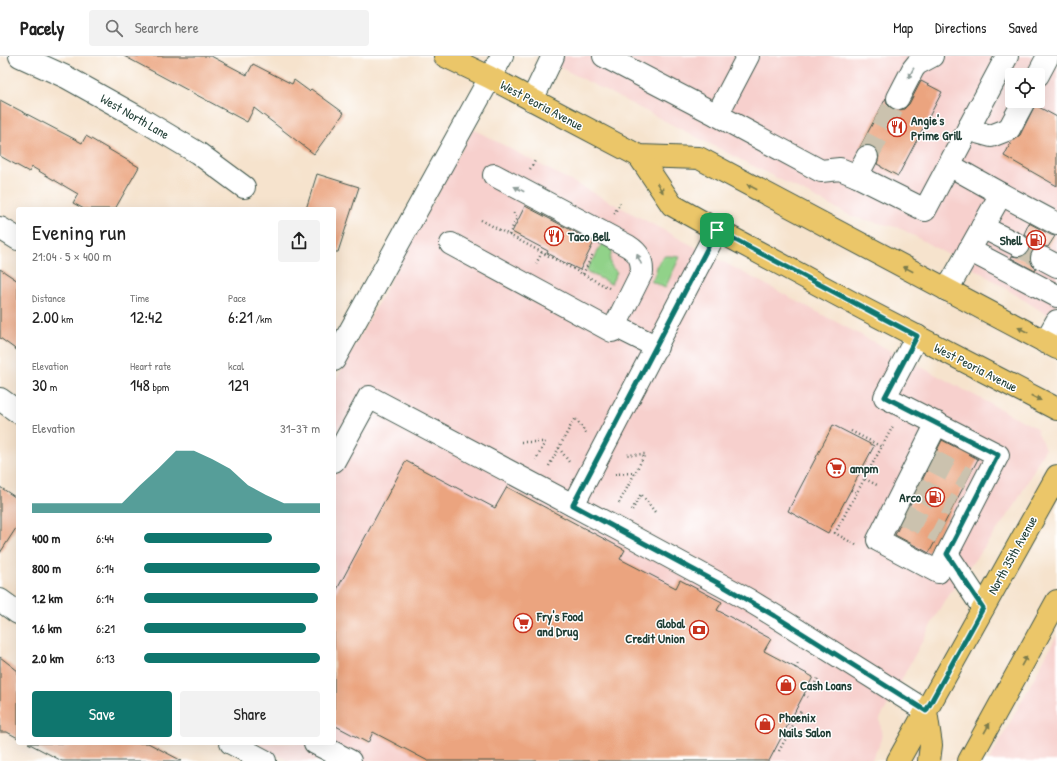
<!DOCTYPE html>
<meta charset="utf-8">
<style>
:root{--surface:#fff;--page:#f2f2f2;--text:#222;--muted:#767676;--line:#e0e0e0;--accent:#0f766e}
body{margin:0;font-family:"Patrick Hand",sans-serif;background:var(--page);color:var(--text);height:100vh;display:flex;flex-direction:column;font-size:15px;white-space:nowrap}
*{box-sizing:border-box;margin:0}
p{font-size:13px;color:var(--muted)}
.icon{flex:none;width:22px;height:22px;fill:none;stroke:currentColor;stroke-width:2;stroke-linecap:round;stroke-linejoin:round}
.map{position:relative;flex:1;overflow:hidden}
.details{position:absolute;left:16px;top:151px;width:320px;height:538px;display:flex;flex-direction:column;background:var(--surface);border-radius:4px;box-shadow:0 4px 16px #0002}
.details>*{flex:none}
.buttons{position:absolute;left:1005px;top:12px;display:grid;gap:8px}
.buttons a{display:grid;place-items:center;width:40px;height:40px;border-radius:4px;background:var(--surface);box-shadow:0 4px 16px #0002;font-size:20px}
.pin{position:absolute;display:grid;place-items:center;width:34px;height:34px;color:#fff;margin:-17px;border-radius:8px;box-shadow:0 2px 6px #0006}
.round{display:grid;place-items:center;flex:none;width:42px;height:42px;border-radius:4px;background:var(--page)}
.overview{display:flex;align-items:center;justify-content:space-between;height:68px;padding:0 16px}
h1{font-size:22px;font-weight:600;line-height:30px}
.figures{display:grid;grid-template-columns:repeat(3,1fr);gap:6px;height:68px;padding:4px 16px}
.figures div{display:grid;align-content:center}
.figures b{font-size:17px;font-weight:600}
.figures small{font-size:11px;font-weight:400}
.figures p{font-size:11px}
.chart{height:112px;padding:8px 16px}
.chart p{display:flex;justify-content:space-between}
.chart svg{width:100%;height:72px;margin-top:4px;fill:var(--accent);opacity:.7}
.action{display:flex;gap:8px;margin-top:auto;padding:8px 16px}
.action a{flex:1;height:46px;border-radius:4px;background:var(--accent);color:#fff;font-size:16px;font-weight:600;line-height:46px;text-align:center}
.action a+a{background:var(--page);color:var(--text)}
ul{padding:0 16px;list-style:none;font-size:13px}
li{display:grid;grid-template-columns:64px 48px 1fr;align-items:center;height:30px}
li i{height:10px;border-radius:5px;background:var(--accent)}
header{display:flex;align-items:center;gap:24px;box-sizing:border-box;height:56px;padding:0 20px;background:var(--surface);border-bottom:1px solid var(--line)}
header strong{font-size:19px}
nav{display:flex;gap:22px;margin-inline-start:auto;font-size:14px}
.search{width:280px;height:36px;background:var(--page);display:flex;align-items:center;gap:10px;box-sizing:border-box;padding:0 14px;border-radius:4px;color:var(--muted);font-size:15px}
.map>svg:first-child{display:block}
.built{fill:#f7d0cd;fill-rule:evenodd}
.green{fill:#91d289;stroke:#58885e}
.building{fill:#eba47f}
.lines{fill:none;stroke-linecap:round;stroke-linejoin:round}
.minor-tunnel{stroke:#cbc2ae;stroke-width:22;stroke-dasharray:22 11;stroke-linecap:butt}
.minor-casing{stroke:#3f564b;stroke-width:24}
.major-casing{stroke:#3f564b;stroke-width:24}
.path{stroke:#3f564b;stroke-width:2.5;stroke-dasharray:1 3;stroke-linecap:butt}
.minor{stroke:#fff;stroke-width:22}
.major{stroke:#ebc669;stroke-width:22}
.oneway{fill:#8f9e9a}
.oneway2{fill:#7b7b4c}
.route-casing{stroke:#fff;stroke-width:8}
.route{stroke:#0f766e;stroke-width:5}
.labels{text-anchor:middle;stroke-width:3;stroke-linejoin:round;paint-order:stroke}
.street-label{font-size:13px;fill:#1f3d34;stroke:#fff}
.poi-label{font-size:13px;font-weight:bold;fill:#1f3d34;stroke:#fff;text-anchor:start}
</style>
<header>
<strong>Pacely</strong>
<div class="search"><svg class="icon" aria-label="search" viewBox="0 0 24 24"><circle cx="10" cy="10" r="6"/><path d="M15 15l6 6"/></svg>Search here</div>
<nav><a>Map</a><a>Directions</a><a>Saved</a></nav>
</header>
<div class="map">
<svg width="1057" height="705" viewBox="0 0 1057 705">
<rect width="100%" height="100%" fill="#fff"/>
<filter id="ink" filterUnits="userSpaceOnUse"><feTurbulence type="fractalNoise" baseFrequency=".025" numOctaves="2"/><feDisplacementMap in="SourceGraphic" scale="8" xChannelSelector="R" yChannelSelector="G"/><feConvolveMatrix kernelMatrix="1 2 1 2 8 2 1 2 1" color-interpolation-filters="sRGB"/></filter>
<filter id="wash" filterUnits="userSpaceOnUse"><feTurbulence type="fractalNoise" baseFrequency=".012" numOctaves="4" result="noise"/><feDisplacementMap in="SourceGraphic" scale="16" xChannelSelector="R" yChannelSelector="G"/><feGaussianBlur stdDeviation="0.9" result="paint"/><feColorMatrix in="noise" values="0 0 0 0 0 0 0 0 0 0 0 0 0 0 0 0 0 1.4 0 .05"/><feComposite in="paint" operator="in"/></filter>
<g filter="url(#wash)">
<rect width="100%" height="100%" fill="#f6e3cd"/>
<g class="built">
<path d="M538,0H1057V265L983,218L900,172L853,161ZM1012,19H1038V45H1012Z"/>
<polygon points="473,73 1036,372 1045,393 1014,451 944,545 880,663 882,684 871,705 289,705 255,687 334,687 334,328"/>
<polygon points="1057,579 1057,705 989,705 1042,607"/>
</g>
<g class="green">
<path d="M603,185L614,191C609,202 607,208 617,216L611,228L586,215L591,206L594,203Z"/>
<path d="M665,200H670L680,201L665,232L651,225C658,217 655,205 665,200Z"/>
</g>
<g id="blocks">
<g class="building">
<polygon points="124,0 211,0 247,19 253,8 292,28 294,24 309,35 311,33 344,57 314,98 254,52 247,66"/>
<polygon points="921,25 942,36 898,120 881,111 881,110 877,108 879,100 878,95 873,90 867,89 860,91 886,42 887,48 892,53 898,54 904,53 909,48"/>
<polygon points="0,44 82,87 86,80 139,111 115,153 84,153 73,147 78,138 32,111 29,116 0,100"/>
<polygon points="1035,49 1057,61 1057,130 1004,100 1012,85 1020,79"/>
<polygon points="317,118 359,131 338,196 334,196 334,153 306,153"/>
<polygon points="525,150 594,186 580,214 555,202 555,201 547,197 548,195 512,176"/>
<polygon points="1029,167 1051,179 1055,180 1048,191 1041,190 1035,192 1031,196 1030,203 1032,209 1036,213 1035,215 1011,202 1012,200 1018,201 1025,200 1029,195 1030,188 1029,182 1024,178"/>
<polygon points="0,213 18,225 18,295 0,282"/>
<polygon points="833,369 874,390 828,477 788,455"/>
<polygon points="942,384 978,403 929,497 895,479"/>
<polygon points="406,405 495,452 507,431 625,494 620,503 676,532 680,524 722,546 717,554 771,583 764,595 813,621 769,705 428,705 373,676 368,687 334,669 334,539"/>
<polygon points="0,431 18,443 18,469 0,497"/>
<polygon points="0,601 18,615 18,682 7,676 0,676"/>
<polygon points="28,687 148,687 182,705 62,705"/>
</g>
</g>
</g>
<g filter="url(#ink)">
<use href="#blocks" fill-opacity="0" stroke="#3f564b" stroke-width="1"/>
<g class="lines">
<g class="minor-tunnel">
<polyline points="867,101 898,42"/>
<polyline points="1018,189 1042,202"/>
<polyline points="931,404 968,423"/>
<polyline points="917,432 953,451"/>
<polyline points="903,458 940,477"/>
</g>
<g class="minor-casing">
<g id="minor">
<polyline points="20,0 66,21 136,60 198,97 244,131"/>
<polyline points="604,0 717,59 821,115 840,113 857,120 925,154 1007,0"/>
<polyline points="1038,19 1047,2"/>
<polyline points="898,42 913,13 917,8 932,0"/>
<polyline points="532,44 553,0"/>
<polyline points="717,59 748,0"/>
<polyline points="969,71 980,77 991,80 1009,73 1024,45"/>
<path d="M494,119L628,190C639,197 642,203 642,216L615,270"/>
<polyline points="857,120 867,101"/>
<polyline points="1001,138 1057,168"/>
<polyline points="982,171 1018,189"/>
<polyline points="0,172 18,183"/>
<polyline points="451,188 612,275 615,270 657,291"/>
<polyline points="969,194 1057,240"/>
<polyline points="1042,202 1057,210"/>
<polyline points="947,234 1001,138 949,109"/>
<polyline points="917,280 885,341 998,399 947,498 983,552"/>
<polyline points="1045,286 1057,265"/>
<polyline points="334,304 502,0"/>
<polyline points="0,343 18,356"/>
<polyline points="937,367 878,484 938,516 947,498"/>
<polyline points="334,405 369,341 631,480 747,543 775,560 926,655"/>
<polyline points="573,449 717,174"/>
<polyline points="0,544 18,557"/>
<polyline points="231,687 265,705"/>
<polyline points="315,687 350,705"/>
</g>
</g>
<g class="major-casing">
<g id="major">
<polyline points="445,0 489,21 639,100 699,102 1057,292"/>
<polyline points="639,100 672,149 717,174 864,253 1057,353"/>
<polyline points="926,655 931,689 929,705"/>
<polyline points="898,705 1057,420"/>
<polyline points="969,705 1057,545"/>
</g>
</g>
<g class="path">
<polyline points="530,113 536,103"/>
<polyline points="614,158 620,147"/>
<polyline points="481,164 609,232"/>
<polyline points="509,179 517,162 513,156"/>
<polyline points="536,208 542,196"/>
<polyline points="583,218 593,198"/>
<polyline points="851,375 882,391"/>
<polyline points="521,386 545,386 536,404"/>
<polyline points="559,392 569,406"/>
<polyline points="549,410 575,362 586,377"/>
<polyline points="615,418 634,417"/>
<polyline points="865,423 879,430"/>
<polyline points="851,434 857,437"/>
<polyline points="619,447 645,398 625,399"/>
<polyline points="632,454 641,438 655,456"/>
<polyline points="856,489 835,477 893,370"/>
<polyline points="795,612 798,607"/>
<polyline points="815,627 819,621"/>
<polyline points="804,639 808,641"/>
<polyline points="779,695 802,653"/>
</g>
<use href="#minor" class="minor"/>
<use href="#major" class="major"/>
</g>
<defs><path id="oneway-solid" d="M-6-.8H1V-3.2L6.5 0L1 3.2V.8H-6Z"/></defs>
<g class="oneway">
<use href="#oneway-solid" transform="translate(911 17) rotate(119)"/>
<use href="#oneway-solid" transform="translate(519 133) rotate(-152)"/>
<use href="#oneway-solid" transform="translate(639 203) rotate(-114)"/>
</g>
<g class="oneway2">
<use href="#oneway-solid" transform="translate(752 131) rotate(-152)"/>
<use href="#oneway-solid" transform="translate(660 132) rotate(56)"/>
<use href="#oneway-solid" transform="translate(908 213) rotate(-152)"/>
<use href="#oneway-solid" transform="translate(1023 274) rotate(-152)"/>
<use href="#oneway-solid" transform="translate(1036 342) rotate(27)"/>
<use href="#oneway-solid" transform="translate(1024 605) rotate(-61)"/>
<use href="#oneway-solid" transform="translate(987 672) rotate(-61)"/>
</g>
</g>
<g class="lines" filter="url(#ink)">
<g class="route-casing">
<polygon id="route" points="717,174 917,280 885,341 998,399 947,498 983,552 926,655 775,560 718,527 573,449"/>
</g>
<use href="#route" class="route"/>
</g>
<defs>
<g id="restaurant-ring" transform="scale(1)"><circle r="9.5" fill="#fff" stroke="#c8321e" stroke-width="1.5"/><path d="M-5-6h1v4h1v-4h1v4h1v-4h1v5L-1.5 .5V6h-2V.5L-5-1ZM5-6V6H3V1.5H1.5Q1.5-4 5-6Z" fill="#c8321e"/></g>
<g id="fuel-ring" transform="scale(1)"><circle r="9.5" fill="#fff" stroke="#c8321e" stroke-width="1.5"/><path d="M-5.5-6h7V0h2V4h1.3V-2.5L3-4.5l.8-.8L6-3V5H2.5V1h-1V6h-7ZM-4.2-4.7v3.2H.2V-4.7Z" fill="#c8321e"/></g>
<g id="supermarket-ring" transform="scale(1)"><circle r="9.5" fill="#fff" stroke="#c8321e" stroke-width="1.5"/><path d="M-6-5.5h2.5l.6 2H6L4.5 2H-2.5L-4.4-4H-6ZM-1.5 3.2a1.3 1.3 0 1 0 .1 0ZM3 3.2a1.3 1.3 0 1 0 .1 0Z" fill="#c8321e"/></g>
<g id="bank-ring" transform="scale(1)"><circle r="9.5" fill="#fff" stroke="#c8321e" stroke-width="1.5"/><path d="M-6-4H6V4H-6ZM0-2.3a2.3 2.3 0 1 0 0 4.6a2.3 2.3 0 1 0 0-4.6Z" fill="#c8321e"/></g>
<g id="shop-ring" transform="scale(1)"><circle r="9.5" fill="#fff" stroke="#c8321e" stroke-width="1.5"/><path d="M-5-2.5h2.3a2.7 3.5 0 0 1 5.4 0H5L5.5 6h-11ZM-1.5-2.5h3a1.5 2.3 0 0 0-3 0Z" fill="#c8321e"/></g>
</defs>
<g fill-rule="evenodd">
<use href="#restaurant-ring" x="897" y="71"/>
<use href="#restaurant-ring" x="554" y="180"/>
<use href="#fuel-ring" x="1036" y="184"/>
<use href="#supermarket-ring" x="836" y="412"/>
<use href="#fuel-ring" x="935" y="441"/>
<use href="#supermarket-ring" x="523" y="567"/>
<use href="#bank-ring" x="699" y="574"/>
<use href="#shop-ring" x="786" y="629"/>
<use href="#shop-ring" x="765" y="668"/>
</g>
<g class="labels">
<g class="street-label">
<text transform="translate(542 49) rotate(28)" y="5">West Peoria Avenue</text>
<text transform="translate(135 60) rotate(30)" y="5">West North Lane</text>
<text transform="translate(976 311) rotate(27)" y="5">West Peoria Avenue</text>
<text transform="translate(1012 499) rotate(-61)" y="5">North 35th Avenue</text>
</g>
<g class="poi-label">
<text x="911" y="69">Angie's<tspan x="911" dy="15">Prime Grill</tspan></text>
<text x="568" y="185">Taco Bell</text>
<text x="1022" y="189" text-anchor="end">Shell</text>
<text x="850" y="417">ampm</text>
<text x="921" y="446" text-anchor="end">Arco</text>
<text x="537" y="565">Fry's Food<tspan x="537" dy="15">and Drug</tspan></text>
<text x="685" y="572" text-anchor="end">Global<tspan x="685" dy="15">Credit Union</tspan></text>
<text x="800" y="634">Cash Loans</text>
<text x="779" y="666">Phoenix<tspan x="779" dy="15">Nails Salon</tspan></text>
</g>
</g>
</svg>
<div class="buttons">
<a><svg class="icon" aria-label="locate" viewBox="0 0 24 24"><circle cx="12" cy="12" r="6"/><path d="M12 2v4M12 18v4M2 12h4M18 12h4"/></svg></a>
</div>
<div class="pin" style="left:717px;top:174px;background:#1e9e55"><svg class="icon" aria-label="arrive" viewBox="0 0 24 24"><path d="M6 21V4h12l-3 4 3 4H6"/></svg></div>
<section class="details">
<div class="overview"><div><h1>Evening run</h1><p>21:04 · 5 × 400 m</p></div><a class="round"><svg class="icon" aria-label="share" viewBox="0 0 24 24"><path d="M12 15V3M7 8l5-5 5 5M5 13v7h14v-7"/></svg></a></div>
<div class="figures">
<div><p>Distance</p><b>2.00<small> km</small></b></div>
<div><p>Time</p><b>12:42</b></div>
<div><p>Pace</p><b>6:21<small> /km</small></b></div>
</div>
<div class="figures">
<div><p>Elevation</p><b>30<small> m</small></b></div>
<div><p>Heart rate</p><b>148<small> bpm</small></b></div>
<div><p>kcal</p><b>129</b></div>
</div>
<div class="chart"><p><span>Elevation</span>31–37 m</p>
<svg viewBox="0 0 160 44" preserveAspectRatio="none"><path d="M0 44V38L10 38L20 38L30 38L40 38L50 38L60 27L70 17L80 6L90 6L100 11L110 17L120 27L130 33L140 38L150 38L160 38V44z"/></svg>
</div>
<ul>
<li><b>400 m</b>6:44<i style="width:73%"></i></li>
<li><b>800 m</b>6:14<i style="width:100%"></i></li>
<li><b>1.2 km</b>6:14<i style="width:99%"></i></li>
<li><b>1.6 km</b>6:21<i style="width:92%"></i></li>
<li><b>2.0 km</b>6:13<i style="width:100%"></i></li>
</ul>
<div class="action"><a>Save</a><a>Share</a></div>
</section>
</div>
